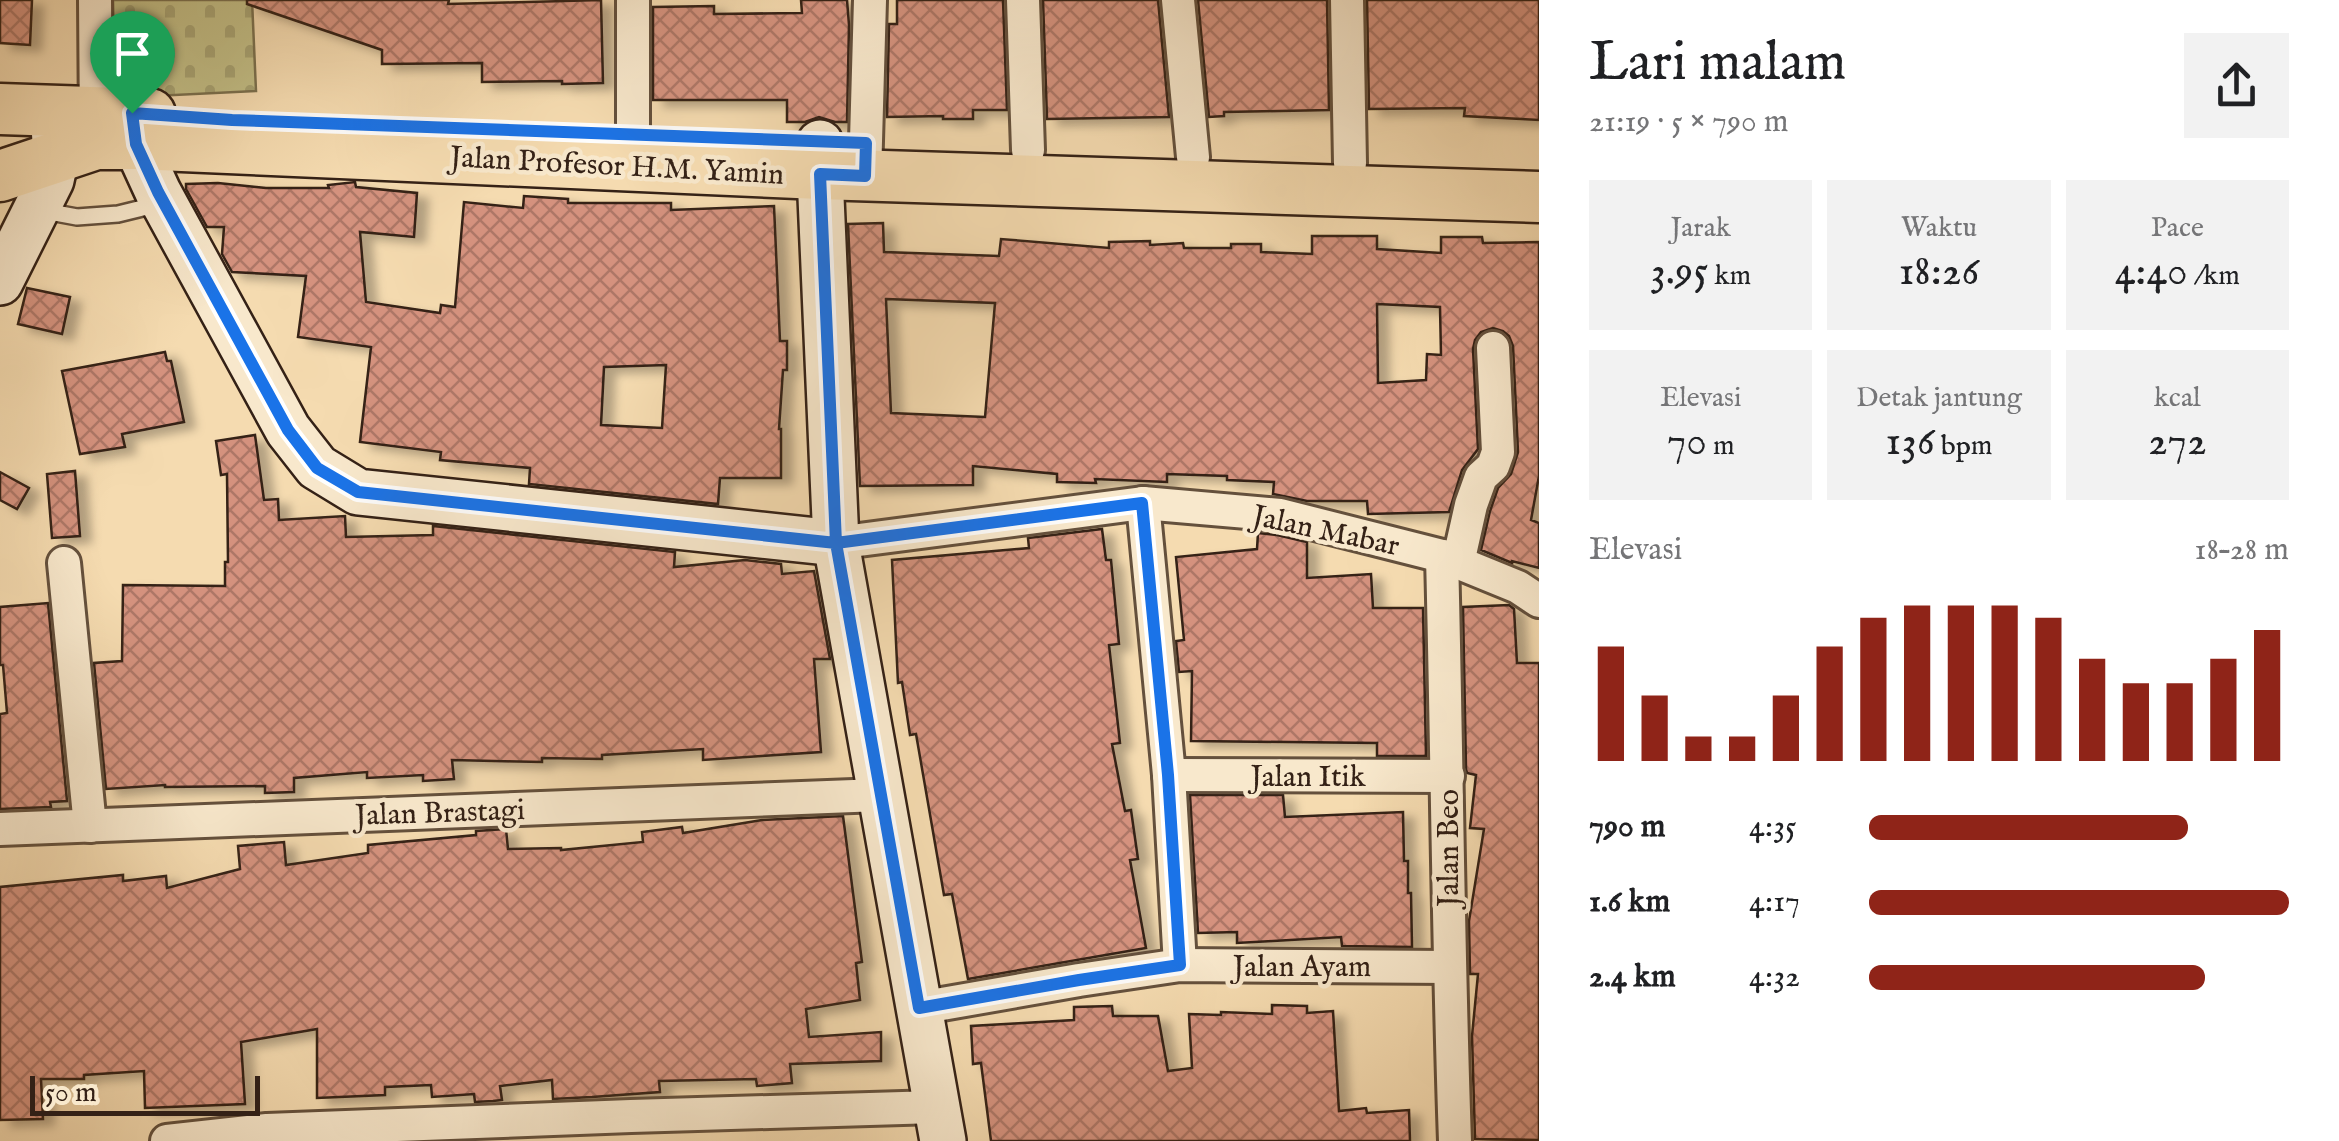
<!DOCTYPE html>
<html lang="id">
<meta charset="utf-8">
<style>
:root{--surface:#fff;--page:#f2f2f2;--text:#202124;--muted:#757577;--accent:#8f2418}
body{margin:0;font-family:"IM FELL English",serif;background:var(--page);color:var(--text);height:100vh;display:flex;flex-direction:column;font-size:38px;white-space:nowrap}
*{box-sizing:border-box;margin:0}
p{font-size:32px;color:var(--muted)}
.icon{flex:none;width:55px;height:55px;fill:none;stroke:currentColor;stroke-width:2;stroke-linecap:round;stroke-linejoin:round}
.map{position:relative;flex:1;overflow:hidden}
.drawer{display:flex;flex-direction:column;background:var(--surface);width:800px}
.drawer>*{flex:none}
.scale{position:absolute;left:30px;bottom:25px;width:230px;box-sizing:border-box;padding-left:10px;border:5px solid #342116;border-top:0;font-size:28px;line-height:35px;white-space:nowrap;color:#342116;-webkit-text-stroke:8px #f8e8cc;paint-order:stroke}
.pin{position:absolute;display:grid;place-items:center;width:85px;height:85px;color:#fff;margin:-102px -42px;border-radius:50% 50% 50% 0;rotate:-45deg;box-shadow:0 0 10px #0007}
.pin .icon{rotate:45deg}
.round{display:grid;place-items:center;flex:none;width:105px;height:105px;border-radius:0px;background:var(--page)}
.overview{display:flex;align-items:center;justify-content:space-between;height:170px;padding:0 50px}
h1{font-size:55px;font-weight:600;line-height:75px}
.metrics{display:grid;grid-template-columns:repeat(3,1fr);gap:15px;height:170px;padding:10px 50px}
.metrics div{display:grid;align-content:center;border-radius:0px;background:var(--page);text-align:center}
.metrics b{font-size:42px;font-weight:600}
.metrics small{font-size:28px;font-weight:400}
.metrics p{font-size:28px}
.chart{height:280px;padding:20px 50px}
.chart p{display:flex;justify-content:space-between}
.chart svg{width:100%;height:180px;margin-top:10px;stroke:var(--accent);stroke-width:6}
ul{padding:0 50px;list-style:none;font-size:32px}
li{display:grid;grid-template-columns:160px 120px 1fr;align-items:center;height:75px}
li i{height:25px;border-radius:12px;background:var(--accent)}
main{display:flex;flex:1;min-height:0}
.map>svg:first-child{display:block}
.cemetery{fill:url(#cemetery-stones);stroke:#7b704e;stroke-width:2.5}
.building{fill:url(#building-cross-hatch);stroke:#342116;stroke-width:2.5;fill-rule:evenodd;filter:url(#shadow)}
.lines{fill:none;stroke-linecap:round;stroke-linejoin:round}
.lane-casing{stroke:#64503c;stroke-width:20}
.street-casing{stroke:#64503c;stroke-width:38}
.secondary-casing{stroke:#342116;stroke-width:50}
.primary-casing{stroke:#342116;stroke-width:55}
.lane{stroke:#f8e8cc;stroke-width:15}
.street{stroke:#f8e8cc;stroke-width:32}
.secondary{stroke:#f8e8cc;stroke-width:45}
.primary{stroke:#f5dbb0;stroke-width:50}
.route-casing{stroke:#fff;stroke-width:20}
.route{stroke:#1a73e8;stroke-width:12}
.labels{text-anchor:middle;stroke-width:9;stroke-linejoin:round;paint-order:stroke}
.street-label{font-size:30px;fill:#342116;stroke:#f8e8cc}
</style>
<main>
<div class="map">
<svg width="1539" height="1141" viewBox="0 0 1539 1141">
<defs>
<pattern id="cemetery-stones" width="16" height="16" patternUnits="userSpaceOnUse" patternTransform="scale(2.5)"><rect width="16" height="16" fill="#c2be86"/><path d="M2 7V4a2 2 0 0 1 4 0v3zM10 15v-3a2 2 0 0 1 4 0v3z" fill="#a7a373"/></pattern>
<pattern id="building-cross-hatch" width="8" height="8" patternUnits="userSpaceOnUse" patternTransform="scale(2.5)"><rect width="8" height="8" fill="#d4927e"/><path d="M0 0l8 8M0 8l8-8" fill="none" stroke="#ad7766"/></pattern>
<filter id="shadow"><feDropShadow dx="11" dy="6" stdDeviation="5" flood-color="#0004"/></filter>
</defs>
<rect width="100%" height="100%" fill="#f5dbb0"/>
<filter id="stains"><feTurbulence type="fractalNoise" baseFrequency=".002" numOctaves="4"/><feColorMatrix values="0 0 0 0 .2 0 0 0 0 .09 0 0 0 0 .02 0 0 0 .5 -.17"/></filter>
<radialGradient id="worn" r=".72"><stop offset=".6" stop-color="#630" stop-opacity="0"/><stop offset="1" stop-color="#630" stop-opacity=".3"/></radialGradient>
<polygon class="cemetery" points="113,0 252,0 256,91 114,98"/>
<g class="building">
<polygon points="0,0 32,0 30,45 0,43"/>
<polygon points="247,0 449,0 448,4 601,0 603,83 562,84 562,81 482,82 482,63 382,64 382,50 247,4"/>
<polygon points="801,0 847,0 849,25 847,122 835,122 819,117 805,122 787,122 787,100 653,100 653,7 714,6 714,14 802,13"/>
<polygon points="897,0 1003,0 1007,110 973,110 973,119 943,119 943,116 887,117 889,24 897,24"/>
<polygon points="1043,0 1158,0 1169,117 1047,119"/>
<polygon points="1198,0 1327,0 1329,110 1224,112 1224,116 1209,117"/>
<polygon points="1367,0 1539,0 1539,120 1464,116 1465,108 1369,109"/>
<path d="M355,182L356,187L417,193L414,237L360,232L366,302L440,313L441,305L455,307L464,202L523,208L524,196L568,199V203H671V210L774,206L780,341H787V370H783L779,429H781V478H720L718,504L529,484L530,468L440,460L441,452L360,442L371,347L298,337L306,276L232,272L222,254L224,227H207L186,189V184L218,183L266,188H329L328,185ZM666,365L662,428L601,425L604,367Z"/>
<path d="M883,223L884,252L999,256L1001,239L1109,248V242L1150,241V245L1183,243L1184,248H1231V244H1261V252L1312,254V236H1377V249L1441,253V237H1482L1483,243L1539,242V476L1531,520L1539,523V568L1512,561V563L1481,550L1490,511L1498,488L1511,474L1518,452L1513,346L1509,336L1503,331L1493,328L1481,332L1475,340L1473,349L1478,449L1462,470L1449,512L1368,514L1367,501H1307L1273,494L1274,482L1227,480V476L1167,474V482L1095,479L1096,483L1057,482V474L973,466V485L860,486L848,224ZM886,299L995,303L985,417L891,413ZM1377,304L1440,307L1441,355L1427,354L1426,380L1378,383Z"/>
<polygon points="27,288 70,297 62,334 18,324"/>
<polygon points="165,352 167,361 171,361 184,422 122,434 125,447 80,454 62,371"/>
<polygon points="255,435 264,500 278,499 279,520 345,516 346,537 433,535 433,526 675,552 674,567 745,560 781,564 782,574 814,571 830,659 814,659 821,752 703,760 703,749 602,755 602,759 542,758 542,762 452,760 454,779 423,781 423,775 367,778 367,772 294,778 294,792 265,793 265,786 165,787 165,785 106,789 94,663 122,661 123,585 225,586 225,562 228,562 227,474 221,475 216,441"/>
<polygon points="75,471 80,536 52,538 47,474"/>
<polygon points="0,472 29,488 17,509 0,500"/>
<polygon points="1102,529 1106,560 1111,560 1119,644 1109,645 1120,743 1112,744 1125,811 1131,810 1138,859 1130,860 1146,948 968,979 952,894 944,895 916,734 910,735 902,682 898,683 892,560 1029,548 1028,538"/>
<polygon points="1258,533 1277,535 1307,542 1307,578 1371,574 1373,608 1423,608 1426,756 1377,756 1377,743 1191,741 1192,671 1179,672 1176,641 1184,640 1176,557 1257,549"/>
<polygon points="48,603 67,801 50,802 51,807 0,809 0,714 7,713 3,665 0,665 0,607"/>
<polygon points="1509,605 1514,609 1517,663 1539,663 1539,1140 1475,1139 1472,1036 1478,974 1470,974 1469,921 1484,829 1470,828 1476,775 1467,773 1466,769 1463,607"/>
<polygon points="1190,795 1283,795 1285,817 1403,812 1404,861 1408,861 1408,893 1411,893 1412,947 1342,946 1341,937 1237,943 1237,932 1198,933"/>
<polygon points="843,816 862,962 856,963 860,1000 806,1009 809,1037 881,1032 881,1061 790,1064 792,1083 757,1086 756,1079 659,1081 660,1092 592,1097 553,1099 552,1080 500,1086 502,1100 493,1101 475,1102 474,1094 432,1097 431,1085 385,1087 385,1095 317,1098 317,1029 241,1042 245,1104 145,1108 144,1071 84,1075 84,1079 41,1079 43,1119 0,1120 0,887 123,875 123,881 166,876 167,888 240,869 238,846 284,842 286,865 368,853 368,845 476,835 476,831 506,829 508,849 561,848 561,850 643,842 642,832 682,827 683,833 762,820"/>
<polygon points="1272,1005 1307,1006 1307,1013 1333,1011 1339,1111 1366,1108 1367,1113 1409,1110 1410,1141 991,1141 981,1063 973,1064 971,1026 1074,1020 1074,1007 1112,1006 1113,1016 1158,1016 1168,1071 1192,1068 1189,1014 1221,1015 1221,1012 1272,1014"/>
</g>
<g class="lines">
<g class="lane-casing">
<polyline id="lane" points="39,210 77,217 118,214 159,204"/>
</g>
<g class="street-casing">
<g id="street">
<polyline points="95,0 96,130"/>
<polyline points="1023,0 1028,150"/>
<polyline points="1178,0 1193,157"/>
<polyline points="1347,0 1350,163"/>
<polyline points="633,135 633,0"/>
<polyline points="865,176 870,0"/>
<polyline points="1143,503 1169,775 1180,965"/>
<polyline points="836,543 1143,503 1280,515 1442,556 1518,587 1539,601"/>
<path d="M1442,556C1447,751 1448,946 1455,1141"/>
<polyline points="64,563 90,826"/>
<polyline points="1458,563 1471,505 1481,477 1493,466 1498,452 1493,348"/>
<polyline points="1169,775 1448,776"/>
<polyline points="0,829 880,795"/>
<polyline points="919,1008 1079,980 1180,965 1449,967"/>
<polyline points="167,1141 267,1130 631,1116 936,1107"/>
</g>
</g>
<g class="secondary-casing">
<g id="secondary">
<polyline points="132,113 136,144 158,192 288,430 317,467 358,492 836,543"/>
<polyline points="820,143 820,174 836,543 943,1141"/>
<polyline points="0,282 51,180 56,157 54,126"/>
</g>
</g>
<g class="primary-casing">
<g id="primary">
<polyline points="0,109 150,114"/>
<polyline points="0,176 96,144 136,144 820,174 1539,197"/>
</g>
</g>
<use href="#lane" class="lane"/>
<use href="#street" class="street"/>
<use href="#secondary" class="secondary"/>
<use href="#primary" class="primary"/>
</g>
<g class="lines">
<g class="route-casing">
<polyline id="route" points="132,113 136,144 158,192 288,430 317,468 358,492 836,543 919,1008 1079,980 1180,965 1168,775 1142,503 836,543 820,174 865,176 866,143 232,120 132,113"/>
</g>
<use href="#route" class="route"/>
</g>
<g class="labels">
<g class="street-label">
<text transform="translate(617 165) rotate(3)" y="10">Jalan Profesor H.M. Yamin</text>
<text transform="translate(1326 530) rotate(12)" y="10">Jalan Mabar</text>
<text x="1308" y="786">Jalan Itik</text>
<text transform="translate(440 812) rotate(-2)" y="10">Jalan Brastagi</text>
<text transform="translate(1448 848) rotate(-90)" y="10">Jalan Beo</text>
<text x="1302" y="976">Jalan Ayam</text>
</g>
</g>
<rect width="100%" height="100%" filter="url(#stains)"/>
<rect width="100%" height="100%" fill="url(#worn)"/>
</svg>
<div class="scale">50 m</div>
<div class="pin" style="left:132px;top:113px;background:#1e9e55"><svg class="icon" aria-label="arrive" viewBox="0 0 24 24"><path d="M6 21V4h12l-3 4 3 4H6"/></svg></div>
</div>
<section class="drawer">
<div class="overview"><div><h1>Lari malam</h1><p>21:19 · 5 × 790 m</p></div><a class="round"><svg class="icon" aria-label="share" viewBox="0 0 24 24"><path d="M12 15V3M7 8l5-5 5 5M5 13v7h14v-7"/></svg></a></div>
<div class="metrics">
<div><p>Jarak</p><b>3.95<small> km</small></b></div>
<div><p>Waktu</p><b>18:26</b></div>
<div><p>Pace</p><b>4:40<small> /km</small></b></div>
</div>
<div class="metrics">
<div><p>Elevasi</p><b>70<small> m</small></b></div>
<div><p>Detak jantung</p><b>136<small> bpm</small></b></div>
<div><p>kcal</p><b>272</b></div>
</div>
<div class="chart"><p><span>Elevasi</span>18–28 m</p>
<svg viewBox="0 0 160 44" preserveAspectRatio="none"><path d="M5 44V16M15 44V28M25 44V38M35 44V38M45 44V28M55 44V16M65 44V9M75 44V6M85 44V6M95 44V6M105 44V9M115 44V19M125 44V25M135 44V25M145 44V19M155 44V12"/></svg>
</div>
<ul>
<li><b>790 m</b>4:35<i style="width:76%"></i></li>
<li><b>1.6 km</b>4:17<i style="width:100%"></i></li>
<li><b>2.4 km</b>4:32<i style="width:80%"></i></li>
</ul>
</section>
</main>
